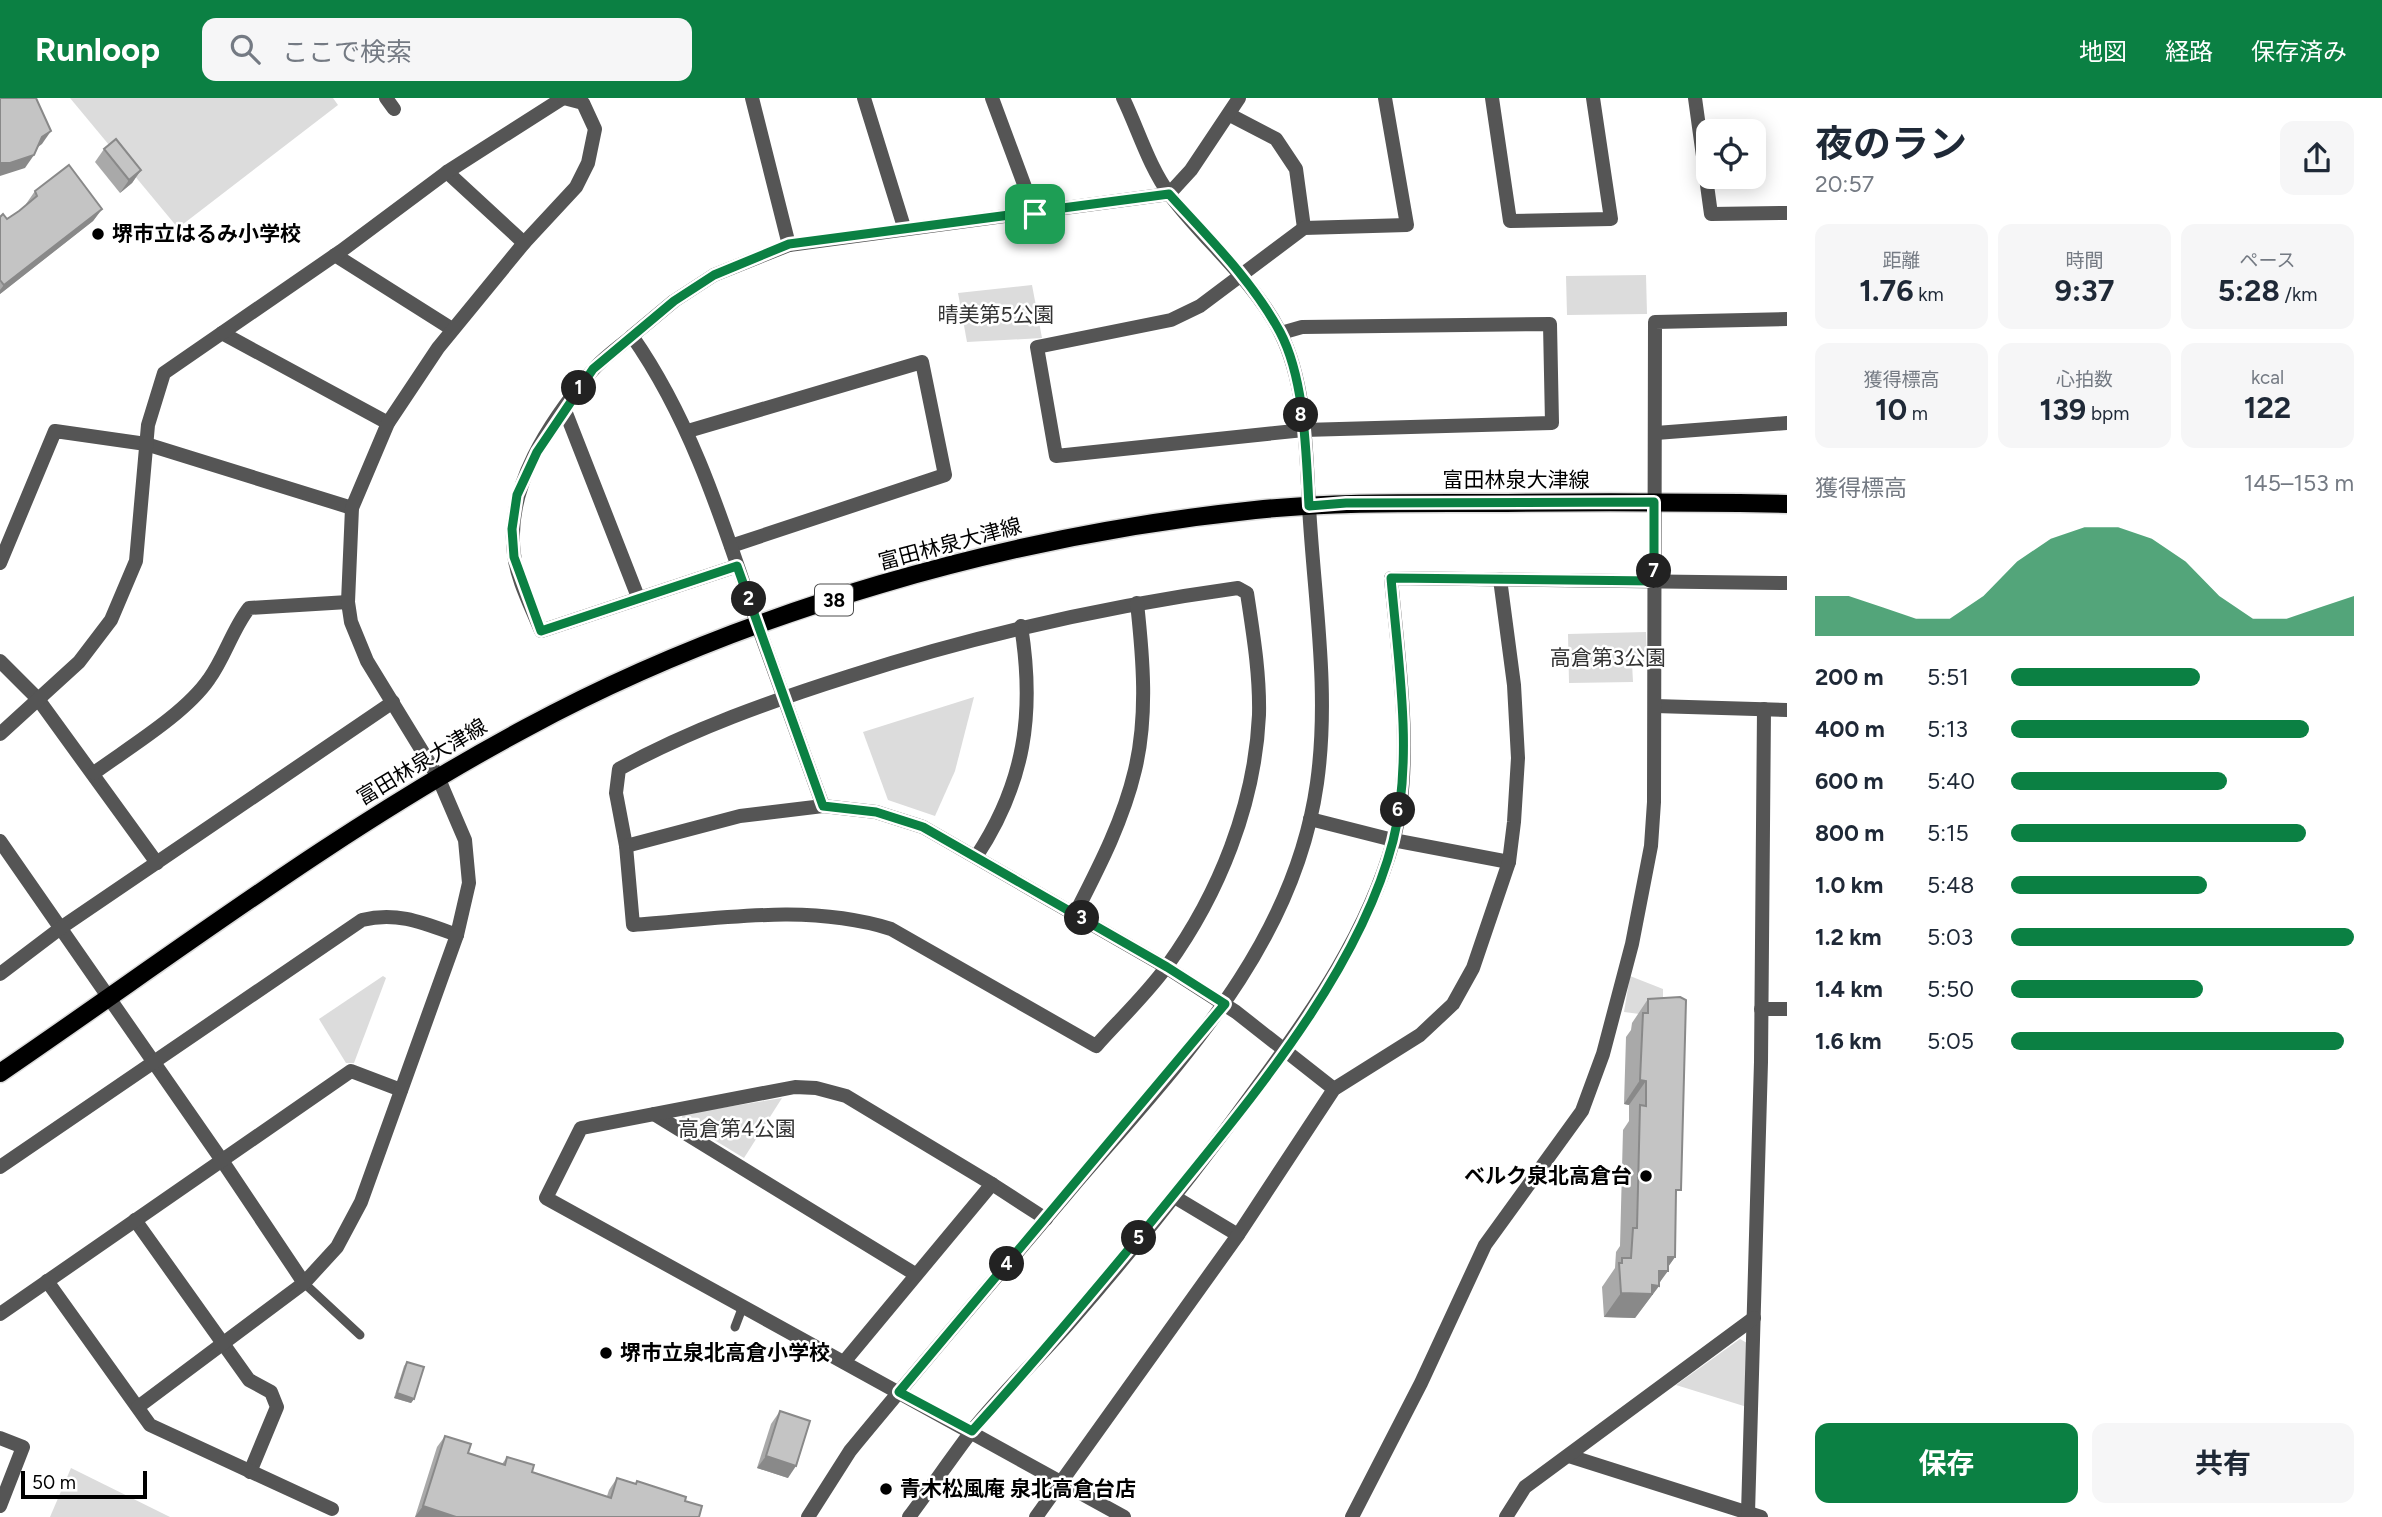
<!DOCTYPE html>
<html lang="ja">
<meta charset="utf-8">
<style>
:root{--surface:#fff;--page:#f6f6f7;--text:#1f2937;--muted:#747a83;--accent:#0b8043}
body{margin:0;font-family:Figtree,"Noto Sans JP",sans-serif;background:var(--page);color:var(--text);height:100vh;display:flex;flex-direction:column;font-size:26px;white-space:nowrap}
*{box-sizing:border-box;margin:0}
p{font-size:23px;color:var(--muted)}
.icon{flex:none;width:38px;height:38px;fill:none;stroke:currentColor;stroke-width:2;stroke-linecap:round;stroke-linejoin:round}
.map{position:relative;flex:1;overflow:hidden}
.drawer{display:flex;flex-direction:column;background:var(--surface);width:595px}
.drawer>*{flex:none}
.buttons{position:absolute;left:1696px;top:21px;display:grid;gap:14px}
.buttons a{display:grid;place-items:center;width:70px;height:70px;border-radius:14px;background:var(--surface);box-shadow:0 4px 18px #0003;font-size:35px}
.scale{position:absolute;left:21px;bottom:18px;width:126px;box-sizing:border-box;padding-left:7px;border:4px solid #000;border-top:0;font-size:19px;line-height:24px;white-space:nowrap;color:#000;-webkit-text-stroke:5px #fff;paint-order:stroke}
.pin{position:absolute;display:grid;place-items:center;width:60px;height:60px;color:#fff;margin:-30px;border-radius:14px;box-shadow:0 4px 10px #0006}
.km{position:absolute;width:35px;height:35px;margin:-18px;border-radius:50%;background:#222;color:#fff;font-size:19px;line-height:35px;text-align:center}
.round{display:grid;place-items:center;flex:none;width:74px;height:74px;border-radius:14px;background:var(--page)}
.headline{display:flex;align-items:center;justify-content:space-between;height:119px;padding:0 28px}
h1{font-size:38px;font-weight:700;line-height:52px}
.figures{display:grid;grid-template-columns:repeat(3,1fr);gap:10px;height:119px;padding:7px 28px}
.figures div{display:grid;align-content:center;border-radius:14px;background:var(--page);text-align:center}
.figures b{font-size:30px;font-weight:700}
.figures small{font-size:19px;font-weight:400}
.figures p{font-size:19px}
.chart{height:196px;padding:14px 28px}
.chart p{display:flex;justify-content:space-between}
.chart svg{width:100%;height:126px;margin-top:7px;fill:var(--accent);opacity:.7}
.button{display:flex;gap:14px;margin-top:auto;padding:14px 28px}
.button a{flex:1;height:80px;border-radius:14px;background:var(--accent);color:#fff;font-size:28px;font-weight:700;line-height:80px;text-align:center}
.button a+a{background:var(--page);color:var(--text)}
ul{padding:0 28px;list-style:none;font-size:23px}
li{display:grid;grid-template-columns:112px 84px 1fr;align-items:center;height:52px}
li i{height:18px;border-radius:9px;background:var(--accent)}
header{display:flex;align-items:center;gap:42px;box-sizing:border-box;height:98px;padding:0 35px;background:var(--accent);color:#fff}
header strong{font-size:33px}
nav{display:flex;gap:38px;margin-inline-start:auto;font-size:24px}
.search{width:490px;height:63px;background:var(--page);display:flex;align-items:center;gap:18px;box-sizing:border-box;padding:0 24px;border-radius:14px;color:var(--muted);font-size:26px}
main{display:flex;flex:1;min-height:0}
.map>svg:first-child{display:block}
.green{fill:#dcdcdc}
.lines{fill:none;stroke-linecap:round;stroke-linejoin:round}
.primary-casing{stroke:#dbdbdb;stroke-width:21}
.service{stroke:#555;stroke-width:9}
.minor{stroke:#555;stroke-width:14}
.tertiary{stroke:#555;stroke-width:14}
.primary{stroke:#000;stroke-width:18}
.wall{fill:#a9a9a9}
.shaded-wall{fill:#898989}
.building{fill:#c4c4c4;stroke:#898989;stroke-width:2}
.route-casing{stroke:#fff;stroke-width:14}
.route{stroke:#0b8043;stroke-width:9}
.poi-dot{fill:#000;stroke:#fff;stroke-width:2.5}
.labels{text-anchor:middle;stroke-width:5;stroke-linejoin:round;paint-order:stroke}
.shield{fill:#fff;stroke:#4c4c4c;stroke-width:2}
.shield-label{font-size:19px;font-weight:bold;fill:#000}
.poi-label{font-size:21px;font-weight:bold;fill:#000;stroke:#fff;text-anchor:start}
.park-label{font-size:21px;fill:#333;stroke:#fff}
.street-label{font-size:21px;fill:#000;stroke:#fff}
</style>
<header>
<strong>Runloop</strong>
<div class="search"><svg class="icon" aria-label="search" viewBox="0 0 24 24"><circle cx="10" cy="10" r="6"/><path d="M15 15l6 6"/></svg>ここで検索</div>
<nav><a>地図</a><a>経路</a><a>保存済み</a></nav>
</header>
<main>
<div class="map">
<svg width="1787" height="1419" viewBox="0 0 1787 1419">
<rect width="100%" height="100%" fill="#fff"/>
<g class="green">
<polygon points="70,0 333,0 338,7 178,130"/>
<polygon points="1646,177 1647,216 1567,217 1566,178"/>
<polygon points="1032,187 1042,240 967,244 958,195"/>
<polygon points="1646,534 1647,564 1632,565 1633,584 1569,585 1568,536"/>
<polygon points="974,599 955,673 935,718 888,702 863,634"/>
<polygon points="383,878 386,880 354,965 346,965 319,921"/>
<polygon points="1630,878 1663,891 1663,919 1624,914"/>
<polygon points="782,1000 744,1060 681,1022 683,1016"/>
<polygon points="1740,1241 1747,1245 1747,1309 1676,1287"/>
<polygon points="71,1370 170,1419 50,1419"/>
</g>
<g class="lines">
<g class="primary-casing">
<path id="primary" d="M0,975C173,857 341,729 526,630C742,513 1010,437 1255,412C1332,404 1409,405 1487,405C1587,404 1687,404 1787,406"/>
</g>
<g class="service">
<polyline points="304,1185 360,1237"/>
<polyline points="735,1229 743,1208"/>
</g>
<g class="minor">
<polyline points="386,0 394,11"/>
<polyline points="752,0 789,147"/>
<polyline points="864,0 904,129"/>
<polyline points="992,0 1035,116"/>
<path d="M1123,0C1138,31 1149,69 1170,97C1205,144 1253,181 1280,234C1306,285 1306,353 1309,408"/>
<polyline points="1492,0 1510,123 1611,121 1593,0"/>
<polyline points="1695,0 1711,116 1787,115"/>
<polyline points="1230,17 1276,41 1296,71 1304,130"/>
<polyline points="447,74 524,145"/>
<polyline points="335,157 452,231"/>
<polyline points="222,235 388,325"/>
<polyline points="1281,235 1302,229 1550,226 1552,325 1304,332 1056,358 1037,249 1171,222 1200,208 1304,130 1407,127 1385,0"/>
<path d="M632,238C619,249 603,260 592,273C550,323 505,389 514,456C517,482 531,508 541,533L737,468"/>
<polyline points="564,310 638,499"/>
<polyline points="688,333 922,264 945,377 731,448"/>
<polyline points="1656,335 1787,325"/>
<polyline points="0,465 55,333 146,346 352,410"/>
<path d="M1238,490L1247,495C1253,535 1260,576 1259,617C1255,706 1219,796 1167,868C1146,897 1119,922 1096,948L891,831C807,805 719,821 633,827L626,748L616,695L619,671C692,631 771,603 850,578C977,537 1106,508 1238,490Z"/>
<polyline points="758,528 823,708"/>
<polyline points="0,563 38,601 157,765"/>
<polyline points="1655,608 1787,612"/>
<polyline points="0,636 79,564 111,522 136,463 148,327 164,275 341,153 447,74 563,0"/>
<path d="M94,675C128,650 185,616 209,581C225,559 232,532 249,510L348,504"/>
<polyline points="1310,721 1393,742 1509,764"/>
<polyline points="0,743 221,1061 304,1185"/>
<polyline points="626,748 740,718 823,708 876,714 923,729 1166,869 1236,914 1334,991"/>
<path d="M976,759C1025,685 1035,615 1021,528"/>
<path d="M1075,816C1099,769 1123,723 1135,672C1148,618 1143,560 1137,505"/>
<polyline points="0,876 62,829 393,604"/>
<polyline points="1761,911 1787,911"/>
<polyline points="654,1016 915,1176"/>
<path d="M0,1069L362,822C397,813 424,825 457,837"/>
<polyline points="992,1086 1046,1121"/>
<polyline points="1173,1098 1238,1137"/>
<polyline points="135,1122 249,1282 271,1294 277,1309 250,1374"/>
<polyline points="47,1183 150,1327 332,1411"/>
<polyline points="0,1216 351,973 401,992"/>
<polyline points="844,1264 992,1086 846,998 816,990 795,989 581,1030 546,1100 1124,1419"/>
<polyline points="138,1309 304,1185 337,1149 361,1104 457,837 469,785 465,742 438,679 367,563 351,524 348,504 352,410 388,325 438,250 524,145 576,89 588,65 595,31 583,5 564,0"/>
<polyline points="0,1340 23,1349 0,1408"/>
<polyline points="1569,1358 1761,1419"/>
<polyline points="1748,1415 1761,964 1764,611"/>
<path d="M909,1419C930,1391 950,1362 971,1334C1002,1295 1039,1260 1071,1223C1137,1147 1201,1067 1260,985C1314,912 1368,833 1393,744C1415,664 1398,561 1391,480L1787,485"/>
<polyline points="1036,1419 1238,1137 1334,991 1420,937 1453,906 1473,870 1509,764 1514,724 1518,660 1514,587 1500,481"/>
<polyline points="1352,1419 1421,1285 1485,1147 1582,1013 1603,956 1632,846 1651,748 1654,704 1655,224 1787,221"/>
<polyline points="1506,1419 1525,1389 1754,1220"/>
</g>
<g class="tertiary">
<path d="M758,528C724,428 693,325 632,238L674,203L714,177L789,147L1169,96L1191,72L1239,0"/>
<path d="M808,1419L850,1353C924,1263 1000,1175 1075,1086C1178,966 1294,849 1317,685C1330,592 1314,500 1309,408"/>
</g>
<use href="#primary" class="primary"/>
</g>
<g class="wall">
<polygon points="104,51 141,72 132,85 120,95 95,64"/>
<polygon points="35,93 102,111 93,123 0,196 0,119 7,121 27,107 26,106"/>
<polygon points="1648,901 1676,1099 1675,1159 1668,1169 1659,1186 1659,1188 1635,1220 1604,1219 1602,1189 1615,1170 1616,1154 1620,1148 1623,1032 1629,1023 1629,1007 1624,1006 1626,939 1631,932 1632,925"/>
<polygon points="407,1264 414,1301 411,1305 394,1300 404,1268"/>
<polygon points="780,1313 788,1380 757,1370 771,1326"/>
<polygon points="445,1338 468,1355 502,1366 507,1359 532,1374 607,1398 609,1392 617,1380 635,1386 637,1383 685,1403 699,1419 415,1419 437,1349"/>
</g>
<g class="shaded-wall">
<polygon points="51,33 42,46 34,52 42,39"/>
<polygon points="34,57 25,70 0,78 0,65"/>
<polygon points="141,72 132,85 120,95 129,82"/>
<polygon points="102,111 93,123 0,196 0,192 4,187"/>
<polygon points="1640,982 1646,983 1629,1007 1624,1006"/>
<polygon points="1668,1159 1675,1159 1665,1173 1668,1173 1657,1188 1659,1188 1635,1220 1604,1219 1621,1195"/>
<polygon points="397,1295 414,1301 411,1305 394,1300"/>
<polygon points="766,1358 796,1368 788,1380 757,1370"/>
<polygon points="423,1408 456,1419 415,1419"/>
</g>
<g class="building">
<polygon points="0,0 36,0 51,33 42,39 34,57 10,65 0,65"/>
<polygon points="116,41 141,72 129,82 104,51"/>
<polygon points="69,67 102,111 4,187 0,182 0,119 3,116 7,121 19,113 37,98 35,93"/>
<polygon points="1680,899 1686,902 1681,1092 1676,1092 1675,1159 1668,1159 1668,1173 1659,1173 1659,1188 1652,1187 1652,1196 1621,1195 1619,1165 1622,1165 1622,1160 1631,1160 1633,1130 1637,1130 1640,1007 1646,1008 1646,983 1640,982 1643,915 1648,915 1648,901"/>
<polygon points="407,1264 424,1269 414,1301 397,1295"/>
<polygon points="780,1313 810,1323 796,1368 766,1358"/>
<polygon points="445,1338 471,1346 468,1355 505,1367 507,1359 534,1367 532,1374 611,1400 617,1380 636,1386 637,1383 686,1399 685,1403 702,1408 699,1419 456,1419 423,1408"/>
</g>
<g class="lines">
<g class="route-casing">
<path id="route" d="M1169,96C1208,139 1252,182 1280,234C1305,281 1306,355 1309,408L1346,405L1654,404V483L1391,480C1398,564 1414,660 1393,743C1362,863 1268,980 1191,1075C1120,1163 1048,1249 972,1333L899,1294L1225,906L1167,869L923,729L876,714L823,708L737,468L541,533L514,459L512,431L517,397L537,354L593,271L674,203L714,177L789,146Z"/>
</g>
<use href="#route" class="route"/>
</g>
<g class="poi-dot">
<circle cx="98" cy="136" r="7"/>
<circle cx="1646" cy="1078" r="7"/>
<circle cx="606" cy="1255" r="7"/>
<circle cx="886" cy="1391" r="7"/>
</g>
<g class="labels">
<rect class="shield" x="815" y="486.5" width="38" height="31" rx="5"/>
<g class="shield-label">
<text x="834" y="509">38</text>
</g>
<g class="poi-label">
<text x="112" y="143">堺市立はるみ小学校</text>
<text x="1632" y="1085" text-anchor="end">ベルク泉北高倉台</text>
<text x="620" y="1262">堺市立泉北高倉小学校</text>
<text x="900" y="1398">青木松風庵 泉北高倉台店</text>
</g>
<g class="park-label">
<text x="996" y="224">晴美第5公園</text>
<text x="1608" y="567">高倉第3公園</text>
<text x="737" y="1038">高倉第4公園</text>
</g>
<g class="street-label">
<text x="1516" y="389">富田林泉大津線</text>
<text transform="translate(950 446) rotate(-15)" y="7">富田林泉大津線</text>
<text transform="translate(422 664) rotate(-31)" y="7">富田林泉大津線</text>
</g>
</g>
</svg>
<div class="buttons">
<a><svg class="icon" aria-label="locate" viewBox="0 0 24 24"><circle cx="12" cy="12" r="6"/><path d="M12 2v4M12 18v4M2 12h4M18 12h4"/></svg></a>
</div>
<div class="scale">50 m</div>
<div class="pin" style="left:1035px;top:116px;background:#1e9e55"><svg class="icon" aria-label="arrive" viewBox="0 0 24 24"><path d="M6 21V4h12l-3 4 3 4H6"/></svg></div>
<b class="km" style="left:579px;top:290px">1</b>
<b class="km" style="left:749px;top:501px">2</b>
<b class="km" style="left:1082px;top:820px">3</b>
<b class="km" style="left:1007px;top:1166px">4</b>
<b class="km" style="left:1139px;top:1140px">5</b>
<b class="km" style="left:1398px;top:712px">6</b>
<b class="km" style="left:1654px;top:473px">7</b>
<b class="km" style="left:1301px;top:317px">8</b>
</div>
<section class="drawer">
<div class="headline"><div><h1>夜のラン</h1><p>20:57</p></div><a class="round"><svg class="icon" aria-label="share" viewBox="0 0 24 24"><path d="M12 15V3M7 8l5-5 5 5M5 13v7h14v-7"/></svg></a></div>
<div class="figures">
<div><p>距離</p><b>1.76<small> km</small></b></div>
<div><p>時間</p><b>9:37</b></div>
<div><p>ペース</p><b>5:28<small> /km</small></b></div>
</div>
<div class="figures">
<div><p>獲得標高</p><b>10<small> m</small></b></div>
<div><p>心拍数</p><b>139<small> bpm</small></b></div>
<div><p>kcal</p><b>122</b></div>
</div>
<div class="chart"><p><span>獲得標高</span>145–153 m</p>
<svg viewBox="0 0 160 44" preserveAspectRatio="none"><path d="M0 44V30L10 30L20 34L30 38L40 38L50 30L60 18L70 10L80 6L90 6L100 10L110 18L120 30L130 38L140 38L150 34L160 30V44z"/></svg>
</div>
<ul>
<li><b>200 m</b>5:51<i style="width:55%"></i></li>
<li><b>400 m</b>5:13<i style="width:87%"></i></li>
<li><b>600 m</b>5:40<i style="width:63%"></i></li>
<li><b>800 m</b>5:15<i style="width:86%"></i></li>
<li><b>1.0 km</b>5:48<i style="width:57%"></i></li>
<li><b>1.2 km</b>5:03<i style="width:100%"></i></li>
<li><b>1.4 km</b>5:50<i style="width:56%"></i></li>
<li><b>1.6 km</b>5:05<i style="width:97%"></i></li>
</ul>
<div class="button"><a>保存</a><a>共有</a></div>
</section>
</main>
